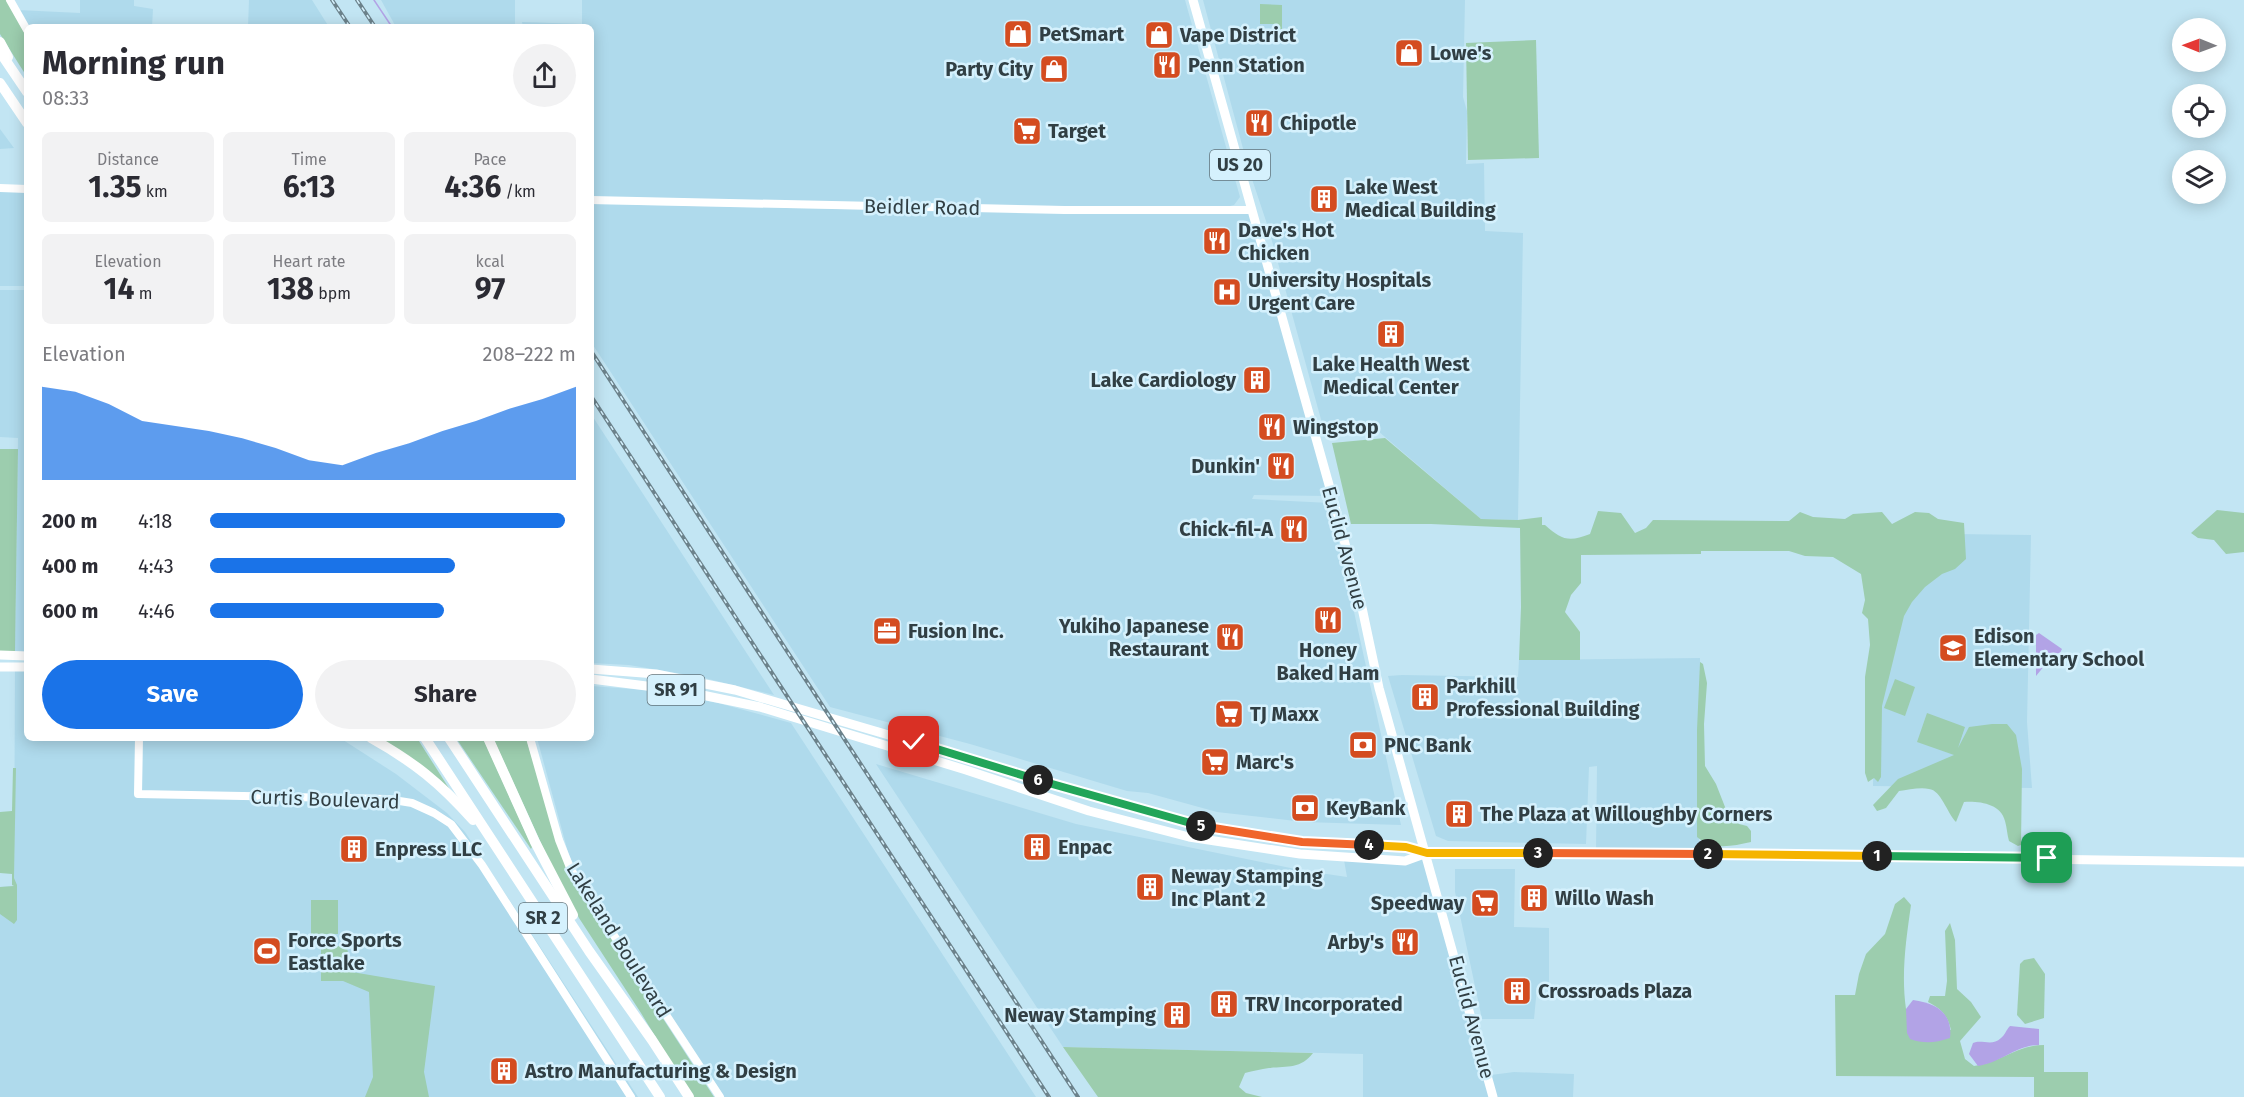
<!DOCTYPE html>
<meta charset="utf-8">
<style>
:root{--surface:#fff;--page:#f2f2f3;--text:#2b2b33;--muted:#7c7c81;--accent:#1a73e8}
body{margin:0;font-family:"Fira Sans",sans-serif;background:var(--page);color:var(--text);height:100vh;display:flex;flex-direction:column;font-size:22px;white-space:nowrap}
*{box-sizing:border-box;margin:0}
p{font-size:20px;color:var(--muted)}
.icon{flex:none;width:33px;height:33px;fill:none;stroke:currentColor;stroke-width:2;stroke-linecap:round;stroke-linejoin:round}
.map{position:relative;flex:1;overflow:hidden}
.panel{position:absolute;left:24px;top:24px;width:570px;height:717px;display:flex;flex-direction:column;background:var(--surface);border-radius:9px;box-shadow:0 3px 15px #0003}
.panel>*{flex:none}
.needle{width:39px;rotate:271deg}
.buttons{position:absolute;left:2172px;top:18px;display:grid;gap:12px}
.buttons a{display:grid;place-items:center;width:54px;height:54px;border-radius:50%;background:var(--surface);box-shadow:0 3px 15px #0003;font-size:30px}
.pin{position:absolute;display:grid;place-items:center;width:51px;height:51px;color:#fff;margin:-26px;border-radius:12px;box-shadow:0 3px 9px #0006}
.km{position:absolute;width:30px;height:30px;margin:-15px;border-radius:50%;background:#222;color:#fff;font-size:16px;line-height:30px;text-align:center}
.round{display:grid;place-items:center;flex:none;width:63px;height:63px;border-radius:32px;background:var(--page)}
.overview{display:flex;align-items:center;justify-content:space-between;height:102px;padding:0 18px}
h1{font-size:33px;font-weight:700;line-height:45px}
.stats{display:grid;grid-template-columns:repeat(3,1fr);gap:9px;height:102px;padding:6px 18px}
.stats div{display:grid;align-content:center;border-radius:9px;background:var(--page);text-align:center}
.stats b{font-size:30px;font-weight:700}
.stats small{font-size:16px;font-weight:400}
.stats p{font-size:16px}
.chart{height:168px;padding:12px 18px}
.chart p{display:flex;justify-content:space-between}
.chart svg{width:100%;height:108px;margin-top:6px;fill:var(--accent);opacity:.7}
.primary-button{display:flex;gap:12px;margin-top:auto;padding:12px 18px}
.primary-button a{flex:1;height:69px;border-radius:36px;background:var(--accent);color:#fff;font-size:24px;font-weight:700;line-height:69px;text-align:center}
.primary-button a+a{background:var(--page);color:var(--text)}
ul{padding:0 18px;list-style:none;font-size:20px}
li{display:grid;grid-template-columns:96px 72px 1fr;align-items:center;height:45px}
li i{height:15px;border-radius:8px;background:var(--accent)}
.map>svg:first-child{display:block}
.built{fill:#afdaec}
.green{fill:#9ccdae}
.water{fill:#b2a3e6}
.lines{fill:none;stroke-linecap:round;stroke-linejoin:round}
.stream{stroke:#b2a3e6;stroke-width:1.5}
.tertiary{stroke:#fff;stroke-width:8}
.primary{stroke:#fff;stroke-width:9}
.motorway{stroke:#fff;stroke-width:10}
.rail-casing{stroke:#6c828b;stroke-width:4}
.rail{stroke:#d5f1fd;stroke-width:1.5;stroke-dasharray:4.5;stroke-linecap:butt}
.split-1-casing{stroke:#fff;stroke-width:12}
.split-2-casing{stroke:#fff;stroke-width:12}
.split-3-casing{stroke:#fff;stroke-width:12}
.split-4-casing{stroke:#fff;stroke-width:12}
.split-5-casing{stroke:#fff;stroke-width:12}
.split-6-casing{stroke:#fff;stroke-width:12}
.split-7-casing{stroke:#fff;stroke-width:12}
.split-1{stroke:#22a559;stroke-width:8}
.split-2{stroke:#f5b400;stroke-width:8}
.split-3{stroke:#f0652b;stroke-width:8}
.split-4{stroke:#f5b400;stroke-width:8}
.split-5{stroke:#f0652b;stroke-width:8}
.split-6{stroke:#22a559;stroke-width:8}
.split-7{stroke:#22a559;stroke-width:8}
.labels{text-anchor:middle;stroke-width:5;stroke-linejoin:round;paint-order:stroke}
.shield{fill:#d5f1fd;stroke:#62747c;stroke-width:1.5}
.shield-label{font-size:18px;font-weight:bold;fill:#313f44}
.poi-label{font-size:20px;font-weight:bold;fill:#313f44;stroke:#d5f1fd;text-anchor:start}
.street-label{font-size:20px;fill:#313f44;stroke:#d5f1fd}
</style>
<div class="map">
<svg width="2244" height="1097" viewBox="0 0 2244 1097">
<rect width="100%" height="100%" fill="#c2e5f3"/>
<g class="built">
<polygon points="80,0 134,0 134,6 153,9 152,27 29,27 18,10 80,13"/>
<polygon points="249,0 312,0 329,27 248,27"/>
<polygon points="381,0 515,0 515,27 396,27"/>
<polygon points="582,0 1185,0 1240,197 1234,205 1230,206 1061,206 591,197 591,27 523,27 522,22 582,24"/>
<polygon points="1203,0 1465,0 1463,97 1467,111 1466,164 1484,163 1485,231 1523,233 1518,520 1481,519 1378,431 1364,424 1325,434 1269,230 1248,167"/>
<polygon points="0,129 14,148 0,149"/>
<polygon points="0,190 27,191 27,286 0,286"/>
<polygon points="591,204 938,211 1250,212 1328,496 1254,495 1252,499 1330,503 1401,825 1304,822 1217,812 1148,793 1127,791 970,744 830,707 591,342"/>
<polygon points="0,290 24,290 24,304 27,304 27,652 15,651 18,438 0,437"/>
<polygon points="591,414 774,695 700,677 629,665 591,663"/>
<polygon points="1878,533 2031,535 2027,722 2032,788 1873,786"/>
<polygon points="1700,658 1699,851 1596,851 1597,766 1589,767 1586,844 1448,841 1436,836 1388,676 1402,675 1518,677 1519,660"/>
<polygon points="15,671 27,671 27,738 340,738 396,774 447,813 465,832 638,1097 0,1097 0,887 14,886"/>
<polygon points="591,686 645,690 718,703 791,723 1036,1097 724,1097 601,911 569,856 537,738 591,738"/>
<polygon points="876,764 1076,824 1300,870 1347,877 1344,860 1426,855 1491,1097 1363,1097 1363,1054 1063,1047"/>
<polygon points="1455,869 1515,869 1514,927 1549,928 1549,987 1537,987 1534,1019 1482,1019 1455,892"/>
<polygon points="1514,1072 1574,1074 1573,1097 1496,1097 1491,1075"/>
</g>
<g class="green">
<polygon points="0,0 6,0 27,37 27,77 0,34"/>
<polygon points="1260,4 1282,5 1282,29 1275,29 1275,24 1260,24"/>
<polygon points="1536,40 1539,158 1468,160 1466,43"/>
<path d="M1385,438L1481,519L1518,520L1542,517V525H1545C1561,539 1568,543 1590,534L1598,511L1621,513L1635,533L1646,528L1653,520L1789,521L1800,512L1813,517L1845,519L1853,514L1882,512L1892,524L1915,512L1929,513L1938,519L1964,523L1966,559L1955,569L1942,574L1925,587L1912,602L1904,616L1882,706L1881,777L1878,782L1874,778L1868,782L1865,773V677L1870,645L1868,619L1862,613L1865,600L1861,574L1833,557L1805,556L1789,551H1701V554L1581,555V583L1571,595L1565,612L1580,632V660H1519L1521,607L1520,528L1431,524H1351L1332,443Z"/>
<polygon points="0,449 18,449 15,651 0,651"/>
<polygon points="2217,510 2244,513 2244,552 2226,554 2214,540 2198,538 2191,533"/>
<path d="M1700,662L1703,664L1707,683L1704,724L1705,766L1716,784L1727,812L1739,824L1747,826L1751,831V842C1731,846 1715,851 1697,837V730Z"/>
<polygon points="1895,679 1915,687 1905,716 1884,708"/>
<path d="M1927,713L1965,727L1958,748L1969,727L1992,724H2007L2016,735L2022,769L2021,845L2018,846L2009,841C2007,834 2007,828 2005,821C2001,804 1980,801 1964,802L1956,822C1947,813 1941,790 1929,789C1920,787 1908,790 1899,791L1886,808L1877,811L1873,805L1898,779L1954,755L1917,742Z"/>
<polygon points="376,738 417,738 452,793"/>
<polygon points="456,738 483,738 532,847 531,849"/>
<polygon points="493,738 526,738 567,871 714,1097 692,1097 641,1013 579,918 552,867"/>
<polygon points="13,768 16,768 14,878 17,885 17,920 14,924 0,914 0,887 14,886 12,885 12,874 0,873 0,812 12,811"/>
<path d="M1904,897L1911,905C1906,940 1901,974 1906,1009L1951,1030C1947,1014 1941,1009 1928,1002L1930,996H1945L1947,981L1945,931L1950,923L1955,940L1957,989L1971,1002L1981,1017L1960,1041L1965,1059L1974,1066C2000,1063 2017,1045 2044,1045V1072H2088V1097H2034V1077L1836,1076L1835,995H1855L1859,974L1866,954L1885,934L1895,904Z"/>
<rect x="311" y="900" width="27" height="34"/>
<polygon points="343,946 347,948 352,972 435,986 424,1072 429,1097 365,1097 373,1077 369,992 343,981 321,981 321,947"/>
<polygon points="2034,958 2045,974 2044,1018 2025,1024 2017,1015 2020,964 2024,960"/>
<path d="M1063,1047L1313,1053C1301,1069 1287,1066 1269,1068C1261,1069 1253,1071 1245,1073L1239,1087L1246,1093L1262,1097H1098Z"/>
</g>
<g class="water">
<polygon points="2039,633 2062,649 2060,653 2054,654 2036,676 2036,635"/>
<path d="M1913,1000C1936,1003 1953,1013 1950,1038C1935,1043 1924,1044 1910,1039L1907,1033L1906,1009Z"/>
<path d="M2010,1026L2039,1029V1045C2017,1045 2000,1063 1978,1066L1969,1054L1973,1043C1982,1039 1992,1047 2001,1038C2005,1035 2006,1030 2010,1026Z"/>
</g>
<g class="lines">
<polyline class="stream" points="374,0 392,27"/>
<g class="tertiary">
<polyline points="10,0 27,30"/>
<polyline points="0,188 27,189"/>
<polyline points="591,200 1065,210 1252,210"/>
<polyline points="139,738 138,794 387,799 412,803 434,813 451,824 482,865 631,1097"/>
<polyline points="530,738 559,840 571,870 720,1097"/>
</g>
<g class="primary">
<polyline points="1193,0 1333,499 1361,603 1379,688 1493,1097"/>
<polyline points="0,655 27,656"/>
<polyline points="0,667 27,667"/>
<polyline points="591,669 656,674 735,690 1189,823 1302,842 1406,847 1427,853 1692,854 2244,862"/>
<polyline points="591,679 678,690 760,707 966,770 1089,811 1189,837 1300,854 1405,861 1427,853"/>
</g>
<g class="motorway">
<polyline points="0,42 8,57"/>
<polyline points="0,52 27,92"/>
<polyline points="0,83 27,123"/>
<path d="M371,738C414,762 440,783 473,820"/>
<polyline points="425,738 660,1097"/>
<polyline points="449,738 589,951 652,1040 689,1097"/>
<polyline points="488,738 535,842 573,915"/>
</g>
<g class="rail-casing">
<g id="rail">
<polyline points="332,0 350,27"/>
<polyline points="357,0 375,27"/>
<polyline points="591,351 1078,1097"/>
<polyline points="591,396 1049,1097"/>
</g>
</g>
<use href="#rail" class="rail"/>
</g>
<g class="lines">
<g class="split-1-casing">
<polyline id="split-1" points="1877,856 2047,858"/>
</g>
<g class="split-2-casing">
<polyline id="split-2" points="1708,854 1877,856"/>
</g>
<g class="split-3-casing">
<polyline id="split-3" points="1538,853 1708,854"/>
</g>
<g class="split-4-casing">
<polyline id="split-4" points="1369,845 1406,847 1427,853 1538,853"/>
</g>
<g class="split-5-casing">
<polyline id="split-5" points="1201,826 1302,842 1369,845"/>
</g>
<g class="split-6-casing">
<polyline id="split-6" points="1038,780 1201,826"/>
</g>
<g class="split-7-casing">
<polyline id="split-7" points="914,742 1038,780"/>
</g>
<use href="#split-1" class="split-1"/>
<use href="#split-2" class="split-2"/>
<use href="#split-3" class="split-3"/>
<use href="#split-4" class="split-4"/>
<use href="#split-5" class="split-5"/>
<use href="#split-6" class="split-6"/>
<use href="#split-7" class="split-7"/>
</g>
<defs>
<g id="shop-square" transform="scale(1.5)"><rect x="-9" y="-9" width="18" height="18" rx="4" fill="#d44c20" stroke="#d5f1fd"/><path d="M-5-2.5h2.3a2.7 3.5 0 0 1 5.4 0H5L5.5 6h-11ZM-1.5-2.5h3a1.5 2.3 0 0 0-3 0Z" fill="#fff"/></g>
<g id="restaurant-square" transform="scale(1.5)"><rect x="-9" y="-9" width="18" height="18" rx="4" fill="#d44c20" stroke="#d5f1fd"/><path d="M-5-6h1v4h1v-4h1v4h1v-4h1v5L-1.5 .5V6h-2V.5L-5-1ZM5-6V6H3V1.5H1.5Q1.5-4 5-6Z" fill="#fff"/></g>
<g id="supermarket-square" transform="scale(1.5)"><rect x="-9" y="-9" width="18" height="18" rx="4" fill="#d44c20" stroke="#d5f1fd"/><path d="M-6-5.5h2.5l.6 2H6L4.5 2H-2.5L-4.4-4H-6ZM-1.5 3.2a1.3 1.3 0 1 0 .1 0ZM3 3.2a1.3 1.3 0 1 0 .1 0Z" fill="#fff"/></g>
<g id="building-square" transform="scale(1.5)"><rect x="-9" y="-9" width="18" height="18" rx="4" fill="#d44c20" stroke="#d5f1fd"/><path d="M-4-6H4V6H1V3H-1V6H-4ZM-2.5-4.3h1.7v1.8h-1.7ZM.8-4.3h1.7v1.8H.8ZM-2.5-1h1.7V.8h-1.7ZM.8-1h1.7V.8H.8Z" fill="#fff"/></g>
<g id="hospital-square" transform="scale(1.5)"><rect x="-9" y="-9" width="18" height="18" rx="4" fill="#d44c20" stroke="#d5f1fd"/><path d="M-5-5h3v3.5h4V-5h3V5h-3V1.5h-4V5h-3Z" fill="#fff"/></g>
<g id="office-square" transform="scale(1.5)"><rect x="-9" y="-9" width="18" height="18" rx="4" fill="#d44c20" stroke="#d5f1fd"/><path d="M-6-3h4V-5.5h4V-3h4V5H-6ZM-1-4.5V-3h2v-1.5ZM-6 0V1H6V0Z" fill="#fff"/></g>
<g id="school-square" transform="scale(1.5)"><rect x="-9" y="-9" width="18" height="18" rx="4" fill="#d44c20" stroke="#d5f1fd"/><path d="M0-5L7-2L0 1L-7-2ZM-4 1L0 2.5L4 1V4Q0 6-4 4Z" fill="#fff"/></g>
<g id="bank-square" transform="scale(1.5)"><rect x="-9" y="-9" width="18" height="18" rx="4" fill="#d44c20" stroke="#d5f1fd"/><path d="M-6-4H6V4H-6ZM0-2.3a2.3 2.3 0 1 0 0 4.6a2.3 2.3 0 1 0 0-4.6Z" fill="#fff"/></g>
<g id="stadium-square" transform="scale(1.5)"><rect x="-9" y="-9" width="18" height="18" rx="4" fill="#d44c20" stroke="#d5f1fd"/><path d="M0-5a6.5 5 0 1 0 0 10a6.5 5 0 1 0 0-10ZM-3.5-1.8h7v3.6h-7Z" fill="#fff"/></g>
</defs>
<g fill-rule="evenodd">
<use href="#shop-square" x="1018" y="34"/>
<use href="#shop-square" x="1159" y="35"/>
<use href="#shop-square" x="1409" y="53"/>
<use href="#restaurant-square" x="1167" y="65"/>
<use href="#shop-square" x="1054" y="69"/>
<use href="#restaurant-square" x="1259" y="123"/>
<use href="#supermarket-square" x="1027" y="131"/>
<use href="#building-square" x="1324" y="199"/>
<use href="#restaurant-square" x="1217" y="241"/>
<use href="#hospital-square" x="1227" y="292"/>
<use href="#building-square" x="1391" y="334"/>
<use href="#building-square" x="1257" y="380"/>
<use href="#restaurant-square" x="1272" y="427"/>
<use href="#restaurant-square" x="1281" y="466"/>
<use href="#restaurant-square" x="1294" y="529"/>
<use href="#restaurant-square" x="1328" y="620"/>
<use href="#office-square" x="887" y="631"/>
<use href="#restaurant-square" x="1230" y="637"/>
<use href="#school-square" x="1953" y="648"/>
<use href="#building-square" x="1425" y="697"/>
<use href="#supermarket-square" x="1229" y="714"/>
<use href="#bank-square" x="1363" y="745"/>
<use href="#supermarket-square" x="1215" y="762"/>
<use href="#bank-square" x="1305" y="808"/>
<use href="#building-square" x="1459" y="814"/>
<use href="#building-square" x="1037" y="847"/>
<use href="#building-square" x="354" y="849"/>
<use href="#building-square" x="1150" y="887"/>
<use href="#building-square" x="1534" y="898"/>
<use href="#supermarket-square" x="1485" y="903"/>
<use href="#restaurant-square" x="1405" y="942"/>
<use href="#stadium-square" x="267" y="951"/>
<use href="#building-square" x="1517" y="991"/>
<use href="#building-square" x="1224" y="1004"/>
<use href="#building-square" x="1177" y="1015"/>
<use href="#building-square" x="504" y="1071"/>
</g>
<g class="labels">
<g class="shield">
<rect x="1210" y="150" width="60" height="30" rx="4.5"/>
<rect x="647.5" y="675" width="57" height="30" rx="4.5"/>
<rect x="519" y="903" width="48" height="30" rx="4.5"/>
</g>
<g class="shield-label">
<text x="1240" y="171">US 20</text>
<text x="676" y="696">SR 91</text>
<text x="543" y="924">SR 2</text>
</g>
<g class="poi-label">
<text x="1039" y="41">PetSmart</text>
<text x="1180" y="42">Vape District</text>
<text x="1430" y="60">Lowe's</text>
<text x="1188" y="72">Penn Station</text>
<text x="1033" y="76" text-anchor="end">Party City</text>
<text x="1280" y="130">Chipotle</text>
<text x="1048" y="138">Target</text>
<text x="1345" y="194">Lake West<tspan x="1345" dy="23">Medical Building</tspan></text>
<text x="1238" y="237">Dave's Hot<tspan x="1238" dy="23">Chicken</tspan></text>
<text x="1248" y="287">University Hospitals<tspan x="1248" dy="23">Urgent Care</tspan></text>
<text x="1391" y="371" text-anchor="middle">Lake Health West<tspan x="1391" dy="23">Medical Center</tspan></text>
<text x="1236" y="387" text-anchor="end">Lake Cardiology</text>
<text x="1293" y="434">Wingstop</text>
<text x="1260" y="473" text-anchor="end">Dunkin'</text>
<text x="1273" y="536" text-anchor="end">Chick-fil-A</text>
<text x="1209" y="633" text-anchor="end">Yukiho Japanese<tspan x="1209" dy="23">Restaurant</tspan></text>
<text x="908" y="638">Fusion Inc.</text>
<text x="1974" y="643">Edison<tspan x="1974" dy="23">Elementary School</tspan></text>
<text x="1328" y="657" text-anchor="middle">Honey<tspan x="1328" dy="23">Baked Ham</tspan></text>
<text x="1446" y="693">Parkhill<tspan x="1446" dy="23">Professional Building</tspan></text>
<text x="1250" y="721">TJ Maxx</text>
<text x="1384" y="752">PNC Bank</text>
<text x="1236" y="769">Marc's</text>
<text x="1326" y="815">KeyBank</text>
<text x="1480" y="821">The Plaza at Willoughby Corners</text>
<text x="1058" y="854">Enpac</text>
<text x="375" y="856">Enpress LLC</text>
<text x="1171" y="883">Neway Stamping<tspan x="1171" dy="23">Inc Plant 2</tspan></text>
<text x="1555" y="905">Willo Wash</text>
<text x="1464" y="910" text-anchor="end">Speedway</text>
<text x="288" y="947">Force Sports<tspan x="288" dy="23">Eastlake</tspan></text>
<text x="1384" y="949" text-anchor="end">Arby's</text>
<text x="1538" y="998">Crossroads Plaza</text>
<text x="1245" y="1011">TRV Incorporated</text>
<text x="1156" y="1022" text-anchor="end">Neway Stamping</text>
<text x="525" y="1078">Astro Manufacturing &amp; Design</text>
</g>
<g class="street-label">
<text transform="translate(922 207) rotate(1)" y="7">Beidler Road</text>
<text transform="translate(1345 548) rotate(75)" y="7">Euclid Avenue</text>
<text transform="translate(325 799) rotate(2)" y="7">Curtis Boulevard</text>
<text transform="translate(619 940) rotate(58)" y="7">Lakeland Boulevard</text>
<text transform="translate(1472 1017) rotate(75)" y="7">Euclid Avenue</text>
</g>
</g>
</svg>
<div class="buttons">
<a><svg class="needle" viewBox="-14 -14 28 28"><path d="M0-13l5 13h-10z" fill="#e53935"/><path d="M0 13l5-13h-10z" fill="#7c7c81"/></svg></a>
<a><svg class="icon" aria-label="locate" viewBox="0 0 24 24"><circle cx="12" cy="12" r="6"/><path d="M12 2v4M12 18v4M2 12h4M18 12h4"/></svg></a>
<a><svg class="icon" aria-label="layers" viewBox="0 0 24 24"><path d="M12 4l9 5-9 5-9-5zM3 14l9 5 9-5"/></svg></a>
</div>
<div class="pin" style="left:2047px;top:858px;background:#1e9e55"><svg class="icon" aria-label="arrive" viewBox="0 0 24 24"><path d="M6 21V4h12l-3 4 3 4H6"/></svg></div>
<div class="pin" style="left:914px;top:742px;background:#d93025"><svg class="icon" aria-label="check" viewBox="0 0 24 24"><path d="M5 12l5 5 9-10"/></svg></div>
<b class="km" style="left:1877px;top:856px">1</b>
<b class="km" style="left:1708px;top:854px">2</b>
<b class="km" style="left:1538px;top:853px">3</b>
<b class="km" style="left:1369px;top:845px">4</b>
<b class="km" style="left:1201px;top:826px">5</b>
<b class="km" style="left:1038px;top:780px">6</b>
<section class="panel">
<div class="overview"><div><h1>Morning run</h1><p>08:33</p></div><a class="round"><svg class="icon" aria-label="share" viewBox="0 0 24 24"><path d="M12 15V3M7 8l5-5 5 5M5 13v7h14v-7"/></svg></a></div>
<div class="stats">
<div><p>Distance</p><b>1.35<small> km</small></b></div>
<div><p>Time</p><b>6:13</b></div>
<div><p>Pace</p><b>4:36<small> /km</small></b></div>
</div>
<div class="stats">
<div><p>Elevation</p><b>14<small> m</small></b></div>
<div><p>Heart rate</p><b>138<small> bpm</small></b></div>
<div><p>kcal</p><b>97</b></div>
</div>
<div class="chart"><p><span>Elevation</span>208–222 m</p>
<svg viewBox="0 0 160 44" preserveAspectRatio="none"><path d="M0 44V6L10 8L20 13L30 20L40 22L50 24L60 27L70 31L80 36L90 38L100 33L110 29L120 24L130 20L140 15L150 11L160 6V44z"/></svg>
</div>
<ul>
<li><b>200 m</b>4:18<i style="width:97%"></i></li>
<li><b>400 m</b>4:43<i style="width:67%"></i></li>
<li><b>600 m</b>4:46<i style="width:64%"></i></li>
</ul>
<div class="primary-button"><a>Save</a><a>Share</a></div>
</section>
</div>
